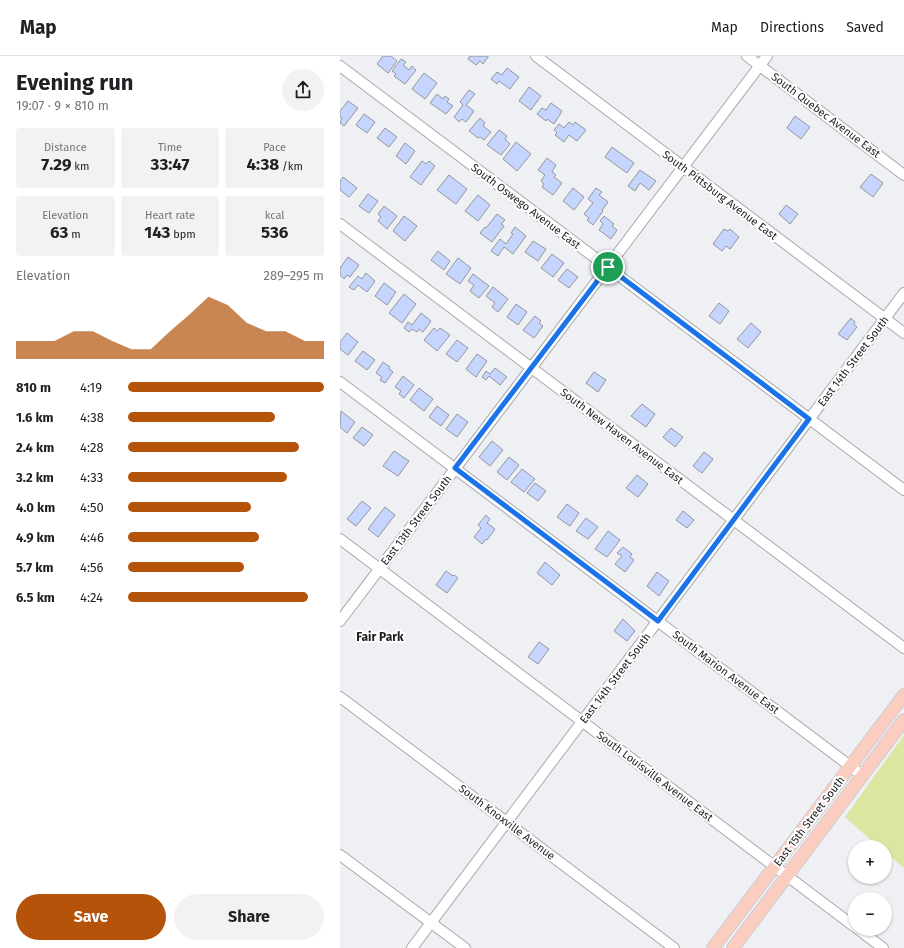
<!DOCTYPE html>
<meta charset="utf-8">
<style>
:root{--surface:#fff;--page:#f2f2f2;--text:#202124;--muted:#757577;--line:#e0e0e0;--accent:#b45309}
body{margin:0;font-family:"Fira Sans",sans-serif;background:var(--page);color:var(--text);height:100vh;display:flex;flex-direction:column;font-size:15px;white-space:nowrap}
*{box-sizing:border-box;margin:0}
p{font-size:13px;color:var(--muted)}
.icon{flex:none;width:22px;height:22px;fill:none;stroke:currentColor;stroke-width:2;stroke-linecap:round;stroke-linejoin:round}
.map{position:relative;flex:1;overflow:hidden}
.panel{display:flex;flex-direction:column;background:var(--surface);width:340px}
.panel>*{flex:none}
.fabs{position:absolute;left:508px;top:784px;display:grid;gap:8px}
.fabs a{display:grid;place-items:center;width:44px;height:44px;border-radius:50%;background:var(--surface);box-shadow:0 1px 3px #0004;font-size:20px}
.pin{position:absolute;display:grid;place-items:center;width:34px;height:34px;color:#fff;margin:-17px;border:2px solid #fff;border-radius:50%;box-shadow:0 1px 4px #0007}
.round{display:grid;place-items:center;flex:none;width:42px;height:42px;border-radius:21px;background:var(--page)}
.head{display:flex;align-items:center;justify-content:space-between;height:68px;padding:0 16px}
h1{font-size:22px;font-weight:700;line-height:30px}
.stats{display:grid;grid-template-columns:repeat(3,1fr);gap:6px;height:68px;padding:4px 16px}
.stats div{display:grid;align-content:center;border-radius:4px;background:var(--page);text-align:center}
.stats b{font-size:17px;font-weight:700}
.stats small{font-size:11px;font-weight:400}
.stats p{font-size:11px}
.chart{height:112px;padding:8px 16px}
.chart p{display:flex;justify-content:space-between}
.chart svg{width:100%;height:72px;margin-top:4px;fill:var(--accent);opacity:.7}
.cta{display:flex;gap:8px;margin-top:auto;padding:8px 16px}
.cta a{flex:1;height:46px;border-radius:24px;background:var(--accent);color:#fff;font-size:16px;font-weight:700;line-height:46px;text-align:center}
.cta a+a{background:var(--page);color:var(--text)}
ul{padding:0 16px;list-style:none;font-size:13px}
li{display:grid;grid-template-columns:64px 48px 1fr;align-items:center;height:30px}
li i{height:10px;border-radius:5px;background:var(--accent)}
header{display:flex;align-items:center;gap:24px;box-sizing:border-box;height:56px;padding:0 20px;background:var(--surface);border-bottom:1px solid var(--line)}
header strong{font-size:19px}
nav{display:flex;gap:22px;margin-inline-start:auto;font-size:14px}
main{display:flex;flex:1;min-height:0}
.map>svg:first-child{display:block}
.green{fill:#dbe6a1}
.building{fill:#c6d5fe;stroke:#94969a}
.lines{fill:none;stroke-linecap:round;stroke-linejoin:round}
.minor-casing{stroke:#a7a9ad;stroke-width:12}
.major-casing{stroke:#cdcece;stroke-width:14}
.minor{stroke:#fff;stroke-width:10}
.major{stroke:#fbcdc1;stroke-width:12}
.route-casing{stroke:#fff;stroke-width:8}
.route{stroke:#1a73e8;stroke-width:5}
.labels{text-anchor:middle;stroke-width:4;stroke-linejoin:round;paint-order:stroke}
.street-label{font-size:11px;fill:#1d1e1f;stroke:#fff}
.neighbourhood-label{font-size:12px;font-weight:bold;fill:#1d1e1f;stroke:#fff}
</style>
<header>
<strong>Map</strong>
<nav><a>Map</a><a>Directions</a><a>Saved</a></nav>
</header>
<main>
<section class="panel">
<div class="head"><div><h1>Evening run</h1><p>19:07 · 9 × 810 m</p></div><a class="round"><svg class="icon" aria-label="share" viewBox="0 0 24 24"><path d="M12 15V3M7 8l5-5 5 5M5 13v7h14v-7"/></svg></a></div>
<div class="stats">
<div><p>Distance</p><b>7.29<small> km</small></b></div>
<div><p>Time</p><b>33:47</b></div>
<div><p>Pace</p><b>4:38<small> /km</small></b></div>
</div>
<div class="stats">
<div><p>Elevation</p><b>63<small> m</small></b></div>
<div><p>Heart rate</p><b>143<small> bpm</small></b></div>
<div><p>kcal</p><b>536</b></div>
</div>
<div class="chart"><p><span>Elevation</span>289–295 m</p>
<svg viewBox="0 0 160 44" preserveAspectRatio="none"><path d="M0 44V33L10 33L20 33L30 27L40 27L50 33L60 38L70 38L80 27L90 17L100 6L110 11L120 22L130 27L140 27L150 33L160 33V44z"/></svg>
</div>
<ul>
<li><b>810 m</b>4:19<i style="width:100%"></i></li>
<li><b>1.6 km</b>4:38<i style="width:75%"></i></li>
<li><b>2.4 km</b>4:28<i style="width:87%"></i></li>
<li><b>3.2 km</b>4:33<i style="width:81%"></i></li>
<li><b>4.0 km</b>4:50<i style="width:63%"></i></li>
<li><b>4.9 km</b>4:46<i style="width:67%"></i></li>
<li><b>5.7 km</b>4:56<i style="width:59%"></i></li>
<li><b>6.5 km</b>4:24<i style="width:92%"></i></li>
</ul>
<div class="cta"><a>Save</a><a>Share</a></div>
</section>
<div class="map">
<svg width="564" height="892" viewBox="0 0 564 892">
<rect width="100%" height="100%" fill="#eef0f4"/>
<polygon class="green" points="564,679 564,812 545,796 545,791 539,791 505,761"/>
<g class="building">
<polygon points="43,0 51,0 57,5 48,17 37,8"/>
<polygon points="130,0 148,0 148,1 143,8 140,5 136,9 128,3"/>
<polygon points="61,3 66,6 63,9 69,14 72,10 76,14 65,28 54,20 56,18 52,15"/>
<polygon points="167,12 179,21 170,33 159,25 157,28 151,23 157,16 162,19"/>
<polygon points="84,17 97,27 85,43 72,33"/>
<polygon points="189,31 201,40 191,54 179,45"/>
<polygon points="129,34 135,38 126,49 134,55 126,66 122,63 119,66 114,61 123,49 120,46"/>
<polygon points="97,38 103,43 105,40 109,43 107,46 113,50 106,58 90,47"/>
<polygon points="8,45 18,52 4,70 0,67 2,62 0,61 0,55"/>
<polygon points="211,47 222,55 214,68 207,63 206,65 197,58 202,52 206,54"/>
<polygon points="24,58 35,66 27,77 16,69"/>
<polygon points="455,60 470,71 461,83 447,72"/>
<polygon points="140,62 145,67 143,70 151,76 144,84 140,81 138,82 129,75"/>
<polygon points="229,66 233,69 235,66 246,74 237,85 229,79 224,86 215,79 217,77 214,74 219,68 224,72"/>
<polygon points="45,72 57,81 49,91 37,82"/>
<polygon points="159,74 167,80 165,83 170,88 161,99 147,89"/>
<polygon points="176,86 191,98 177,115 163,103"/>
<polygon points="65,87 75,95 66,108 56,100"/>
<polygon points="272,91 294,107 287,117 265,101"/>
<polygon points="207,102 216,109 212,116 216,119 214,121 222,127 213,139 202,131 204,128 201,125 205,119 198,114"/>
<polygon points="82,105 86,108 89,105 95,110 81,129 70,121"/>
<polygon points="300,114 316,125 309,134 300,127 295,135 288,130"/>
<polygon points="531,118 543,127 533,141 520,131"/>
<polygon points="109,119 127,133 116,148 97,134"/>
<polygon points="3,121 17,132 9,141 0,134 0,125"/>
<polygon points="233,132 244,141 234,154 223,145"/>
<polygon points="256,132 262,136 259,139 268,146 262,154 263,155 253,169 247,164 249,162 244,158 253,147 248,143"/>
<polygon points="28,138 38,145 29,157 19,150"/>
<polygon points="138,139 150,149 138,165 125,155"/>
<polygon points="446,149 458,158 450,168 439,158"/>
<polygon points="44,150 57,160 47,173 38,165 41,161 38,158"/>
<polygon points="157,158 165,164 161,168 164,170 152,186 140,177 145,171 146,172"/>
<polygon points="64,160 77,170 65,185 53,175"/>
<polygon points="264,160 274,168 272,170 277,174 271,183 259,174 263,168 260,165"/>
<polygon points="175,171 186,180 173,198 164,191 158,200 151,195 160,183 166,188 173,178 171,177"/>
<polygon points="384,173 388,175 390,173 399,181 390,193 386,190 382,195 373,188"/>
<polygon points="193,185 206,193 198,205 185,196"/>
<polygon points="98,195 110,205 104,214 91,204"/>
<polygon points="212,198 224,207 213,221 201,212"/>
<polygon points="8,201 19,209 10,221 7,219 4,223 0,219 0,212"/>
<polygon points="118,202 131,212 120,228 106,218"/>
<polygon points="227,213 238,221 229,232 218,224"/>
<polygon points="26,217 35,225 27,236 18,229 14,234 9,231 18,220 22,223"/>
<polygon points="133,218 149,230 139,242 130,235 134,229 128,225"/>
<polygon points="44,227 56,236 47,249 35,240"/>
<polygon points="153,231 168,243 158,256 152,251 155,247 146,240"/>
<polygon points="64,238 76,248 62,267 49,257"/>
<polygon points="379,247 389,255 380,268 369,260"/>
<polygon points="176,248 187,256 178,269 167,261"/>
<polygon points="81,257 91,265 83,276 79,273 77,276 72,273 69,276 64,272 68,266 72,269"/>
<polygon points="195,260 201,265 199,267 203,270 194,282 183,274"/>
<polygon points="511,262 515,266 514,268 517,271 507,284 498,278"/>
<polygon points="411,267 421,276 408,292 397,283"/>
<polygon points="94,272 97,275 100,272 110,279 97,295 84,284"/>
<polygon points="7,277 18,286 8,299 0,293 0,286"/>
<polygon points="117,284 128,292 117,306 106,298"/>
<polygon points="23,295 35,304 27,314 15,305"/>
<polygon points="137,298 147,305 136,321 126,313"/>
<polygon points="43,306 50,311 49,313 53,316 45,327 40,324 42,321 36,317"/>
<polygon points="155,312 167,321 160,329 149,320 146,324 142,321 146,315 150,318"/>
<polygon points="254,316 266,324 258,336 246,327"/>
<polygon points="63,320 74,329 64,342 59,338 61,335 55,331"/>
<polygon points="79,332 93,343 84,355 70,344"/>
<polygon points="302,348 315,358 306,371 291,360"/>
<polygon points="97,350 109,359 101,370 89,361"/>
<polygon points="1,355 15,366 7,377 0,371"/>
<polygon points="117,358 128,366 117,381 106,373"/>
<polygon points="22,371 33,379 24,390 13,382"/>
<polygon points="331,372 343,381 335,391 323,381"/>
<polygon points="152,385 163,394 150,410 139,401"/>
<polygon points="54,395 69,405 58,420 43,410"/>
<polygon points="364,396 373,403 362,417 353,410"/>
<polygon points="169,401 179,409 167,424 157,416"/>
<polygon points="182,413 195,423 184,436 171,426"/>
<polygon points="297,419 308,428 298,441 286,432"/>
<polygon points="195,427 206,435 198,445 187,437"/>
<polygon points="22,445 31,452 16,470 7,463"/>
<polygon points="227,448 239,457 230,470 217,461"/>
<polygon points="45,451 55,459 38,481 28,473"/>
<polygon points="343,455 354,464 347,472 336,464"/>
<polygon points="146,459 150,463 147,467 155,473 147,484 146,483 142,488 134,481 141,472 138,469"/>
<polygon points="246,462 258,471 248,483 236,475"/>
<polygon points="268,475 280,484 267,501 255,493"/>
<polygon points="283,491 292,498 290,501 294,504 285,516 275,508 282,500 277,497"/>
<polygon points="205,506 220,519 212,529 197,517"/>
<polygon points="106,515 113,520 114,519 118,522 107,537 96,529"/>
<polygon points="317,516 329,525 319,540 307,530"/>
<polygon points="283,563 295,575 287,585 274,575"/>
<polygon points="199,586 209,593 198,608 188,601"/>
</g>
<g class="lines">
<g class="minor-casing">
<g id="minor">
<polyline points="196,0 564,277"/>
<polyline points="407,0 564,119"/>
<polyline points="0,10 564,434"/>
<polyline points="0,168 564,592"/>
<polyline points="0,326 522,719"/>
<polyline points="0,483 515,871"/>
<polyline points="0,565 427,0"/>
<polyline points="0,641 334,892"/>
<polyline points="0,799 125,892"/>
<polyline points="518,873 543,892"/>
<polyline points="72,892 564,237"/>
</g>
</g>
<g class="major-casing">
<g id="major">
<polyline points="373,892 564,639"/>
<polyline points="393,892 564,664"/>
</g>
</g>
<use href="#minor" class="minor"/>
<use href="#major" class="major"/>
</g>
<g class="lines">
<g class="route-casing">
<polygon id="route" points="268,211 469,363 318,565 115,412"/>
</g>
<use href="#route" class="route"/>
</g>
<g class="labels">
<g class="street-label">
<text transform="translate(486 59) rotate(37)" y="4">South Quebec Avenue East</text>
<text transform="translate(380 139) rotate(37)" y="4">South Pittsburg Avenue East</text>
<text transform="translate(186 150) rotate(37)" y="4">South Oswego Avenue East</text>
<text transform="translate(513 305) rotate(-53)" y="4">East 14th Street South</text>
<text transform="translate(282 380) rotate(37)" y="4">South New Haven Avenue East</text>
<text transform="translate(76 464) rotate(-53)" y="4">East 13th Street South</text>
<text transform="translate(386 616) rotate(37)" y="4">South Marion Avenue East</text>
<text transform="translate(275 622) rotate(-53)" y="4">East 14th Street South</text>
<text transform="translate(315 720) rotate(37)" y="4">South Louisville Avenue East</text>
<text transform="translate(469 765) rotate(-53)" y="4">East 15th Street South</text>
<text transform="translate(167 766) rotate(37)" y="4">South Knoxville Avenue</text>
</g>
<g class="neighbourhood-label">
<text x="40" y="585">Fair Park</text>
</g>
</g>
</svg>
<div class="fabs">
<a>+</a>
<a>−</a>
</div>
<div class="pin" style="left:268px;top:211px;background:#1e9e55"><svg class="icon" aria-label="arrive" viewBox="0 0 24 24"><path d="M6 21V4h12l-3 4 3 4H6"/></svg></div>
</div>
</main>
